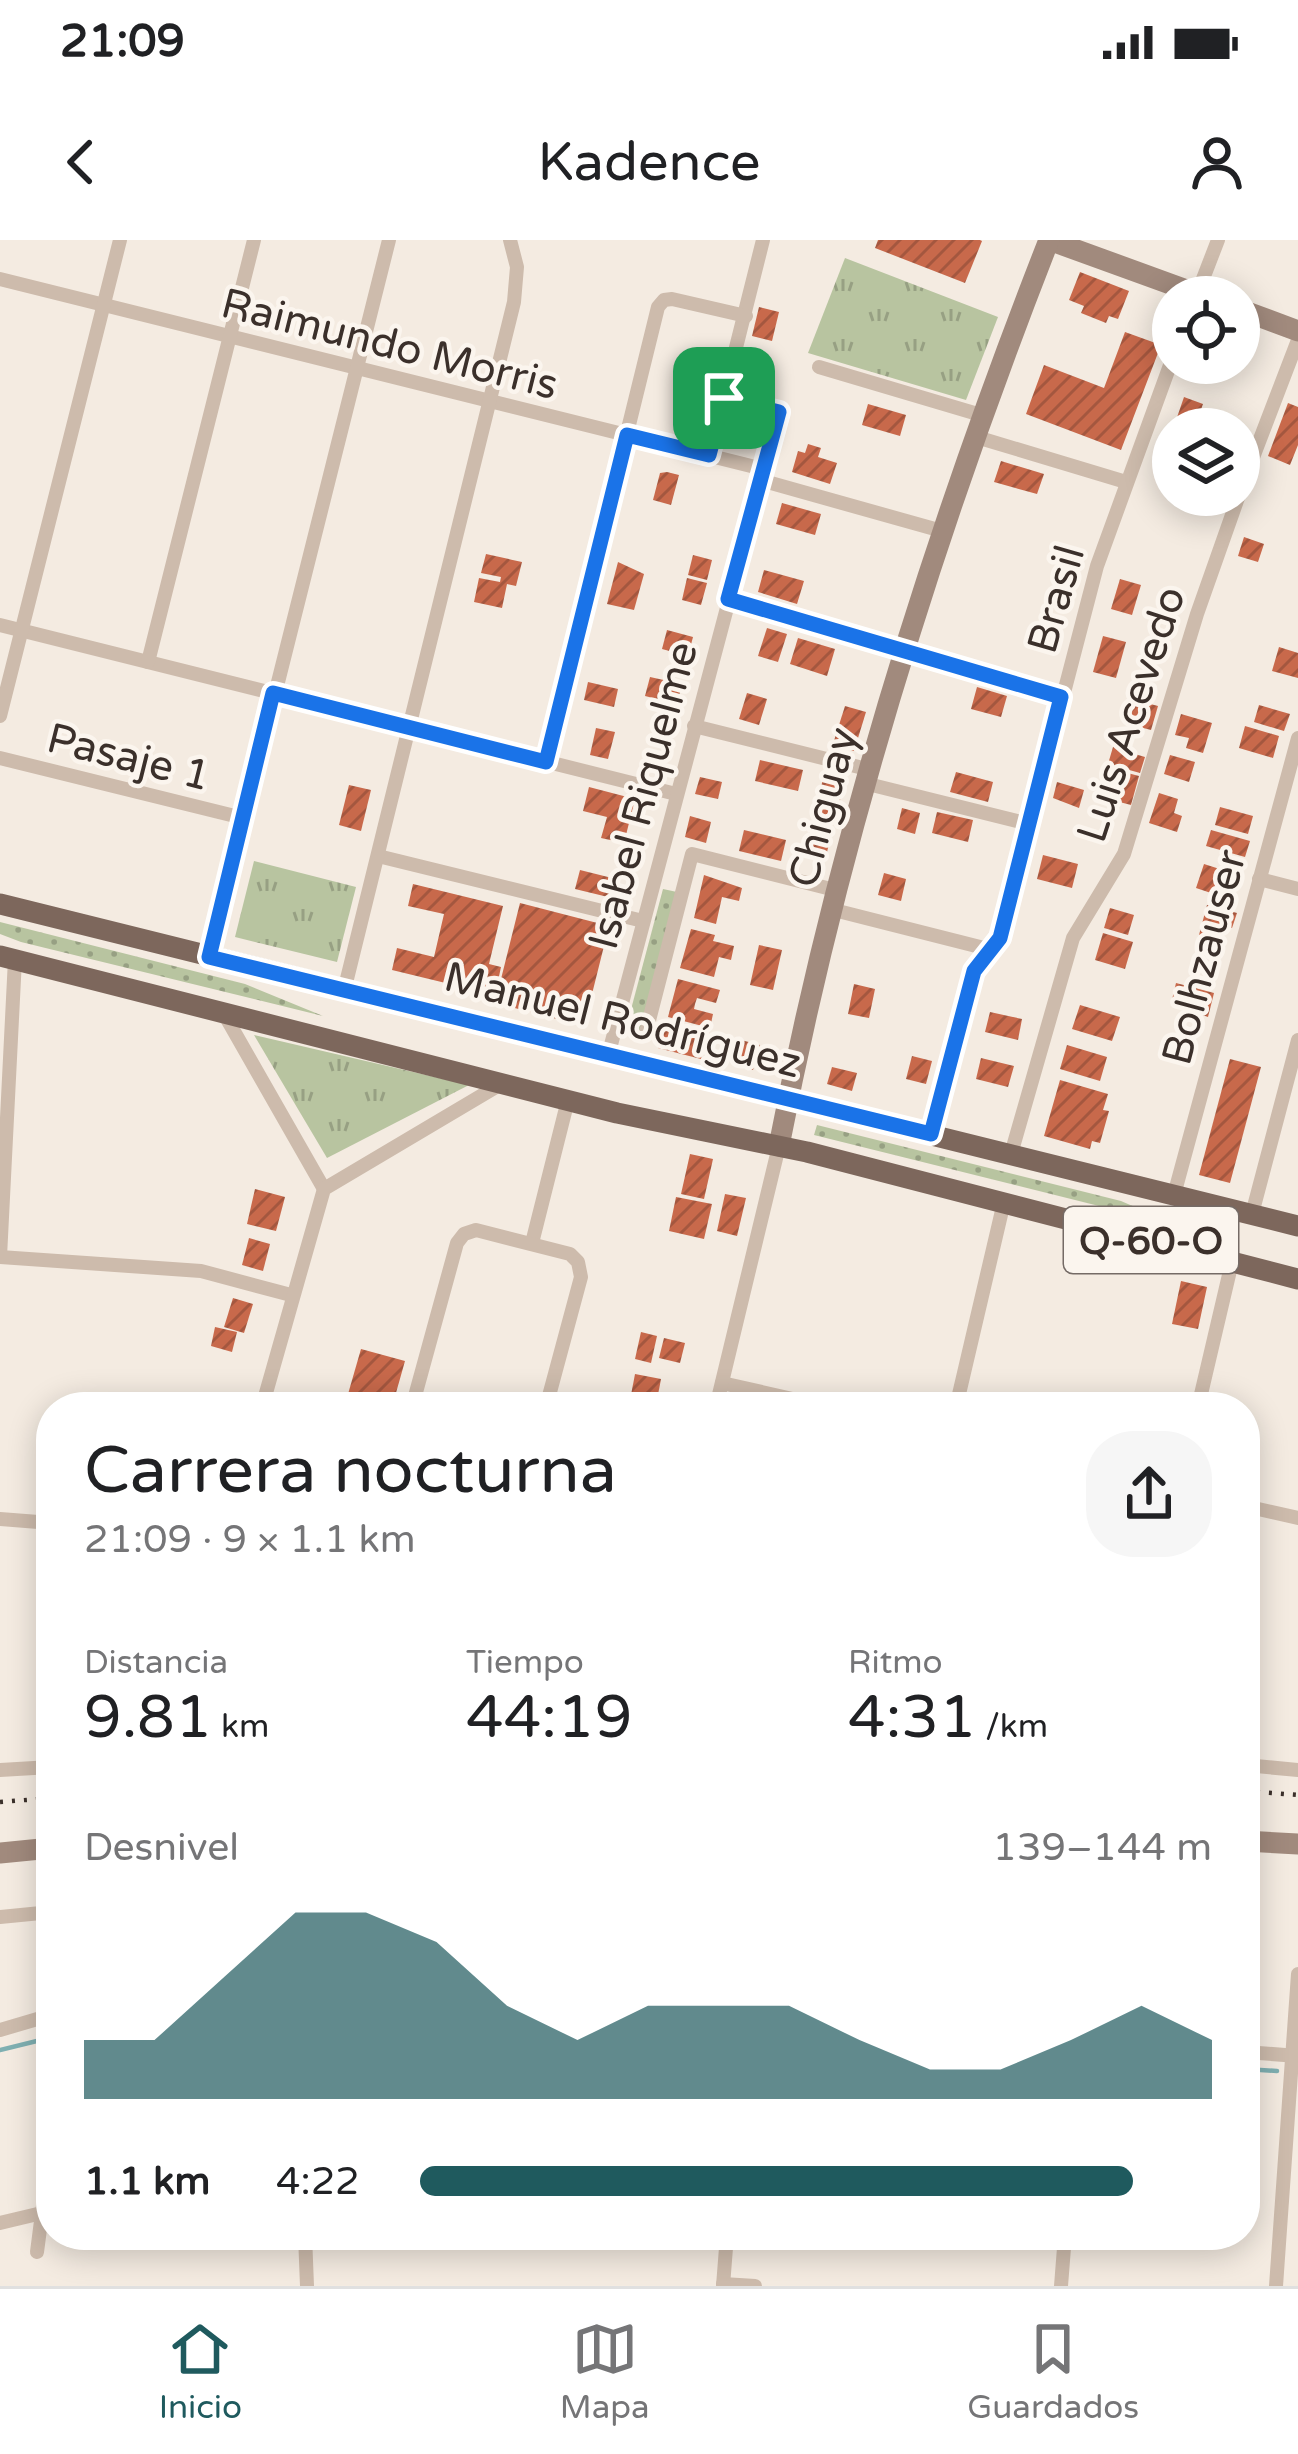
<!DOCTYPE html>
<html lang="es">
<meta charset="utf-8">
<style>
:root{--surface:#fff;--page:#f6f6f6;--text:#202124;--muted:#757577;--line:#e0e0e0;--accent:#1f5a5e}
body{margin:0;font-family:"Varela Round",sans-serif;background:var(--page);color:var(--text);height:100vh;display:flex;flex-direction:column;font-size:45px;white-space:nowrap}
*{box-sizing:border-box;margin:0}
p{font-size:39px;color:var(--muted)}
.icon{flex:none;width:66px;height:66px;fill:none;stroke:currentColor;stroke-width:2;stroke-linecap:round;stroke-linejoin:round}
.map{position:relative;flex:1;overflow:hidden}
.details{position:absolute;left:36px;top:1152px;width:1224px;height:858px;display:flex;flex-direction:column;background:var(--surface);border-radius:48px;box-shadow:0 6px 30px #0003}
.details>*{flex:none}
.controls{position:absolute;left:1152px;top:36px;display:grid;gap:24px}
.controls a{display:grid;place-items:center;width:108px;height:108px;border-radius:50%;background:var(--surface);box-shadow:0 6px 30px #0003;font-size:60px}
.pin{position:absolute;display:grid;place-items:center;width:102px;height:102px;color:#fff;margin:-51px;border-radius:24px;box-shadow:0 6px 18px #0006}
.round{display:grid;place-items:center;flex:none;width:126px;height:126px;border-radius:48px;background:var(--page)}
.headline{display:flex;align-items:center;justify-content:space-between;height:204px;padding:0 48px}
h1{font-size:66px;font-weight:600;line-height:90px}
.stats{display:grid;grid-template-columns:repeat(3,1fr);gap:18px;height:204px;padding:12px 48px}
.stats div{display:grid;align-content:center}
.stats b{font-size:60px;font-weight:600}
.stats small{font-size:33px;font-weight:400}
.stats p{font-size:33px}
.chart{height:336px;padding:24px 48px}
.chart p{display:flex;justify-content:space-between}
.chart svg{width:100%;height:216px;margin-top:12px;fill:var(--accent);opacity:.7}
ul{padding:0 48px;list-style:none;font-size:39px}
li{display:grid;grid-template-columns:192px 144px 1fr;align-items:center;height:90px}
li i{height:30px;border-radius:15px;background:var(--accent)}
.status{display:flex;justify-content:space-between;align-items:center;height:84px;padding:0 60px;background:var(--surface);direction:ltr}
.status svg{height:33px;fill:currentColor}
header{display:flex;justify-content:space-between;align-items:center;height:156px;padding:0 48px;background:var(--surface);font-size:54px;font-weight:600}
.tab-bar{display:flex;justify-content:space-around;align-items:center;height:168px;border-top:3px solid var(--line);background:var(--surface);font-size:33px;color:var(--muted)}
.tab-bar a{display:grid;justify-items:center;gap:6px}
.tab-bar .selected{color:var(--accent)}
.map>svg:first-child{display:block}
.grass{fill:url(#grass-dots)}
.park{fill:url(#park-tufts)}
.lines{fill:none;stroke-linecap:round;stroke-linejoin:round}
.stream{stroke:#7fb0b2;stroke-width:4.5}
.building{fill:url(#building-hatch)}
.street{stroke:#cdbbac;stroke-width:14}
.secondary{stroke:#a18a7d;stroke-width:21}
.primary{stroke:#7d675c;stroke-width:21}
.rail{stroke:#3b302b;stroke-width:4.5;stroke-dasharray:3 9;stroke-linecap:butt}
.route-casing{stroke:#fff;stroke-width:24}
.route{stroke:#1a73e8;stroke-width:15}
.labels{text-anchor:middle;stroke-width:9;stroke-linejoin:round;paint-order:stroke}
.shield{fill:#fbf5ee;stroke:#756b66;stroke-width:3}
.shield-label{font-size:39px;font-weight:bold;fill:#3b302b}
.street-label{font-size:42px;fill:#3b302b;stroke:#fbf5ee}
</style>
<div class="status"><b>21:09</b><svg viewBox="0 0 49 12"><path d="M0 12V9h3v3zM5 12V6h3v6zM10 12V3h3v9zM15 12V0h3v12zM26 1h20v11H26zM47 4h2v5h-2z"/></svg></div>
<header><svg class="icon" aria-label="back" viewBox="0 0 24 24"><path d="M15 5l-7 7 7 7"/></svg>Kadence<svg class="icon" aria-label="person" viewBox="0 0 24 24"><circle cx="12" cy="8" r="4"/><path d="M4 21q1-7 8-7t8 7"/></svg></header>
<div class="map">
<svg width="1298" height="2046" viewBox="0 0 1298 2046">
<defs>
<pattern id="grass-dots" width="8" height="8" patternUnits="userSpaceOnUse" patternTransform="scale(3)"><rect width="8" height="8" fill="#b8c4a0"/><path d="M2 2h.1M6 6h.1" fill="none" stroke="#97a083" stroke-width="1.8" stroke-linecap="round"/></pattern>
<pattern id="park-tufts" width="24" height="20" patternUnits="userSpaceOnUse" patternTransform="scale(3)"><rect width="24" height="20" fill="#b8c4a0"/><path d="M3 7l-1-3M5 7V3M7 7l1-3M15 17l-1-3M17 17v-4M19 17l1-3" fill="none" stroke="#97a083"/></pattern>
<pattern id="building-hatch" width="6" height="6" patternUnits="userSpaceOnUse" patternTransform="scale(3)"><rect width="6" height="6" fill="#c8694b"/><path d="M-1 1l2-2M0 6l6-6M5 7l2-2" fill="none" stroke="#a4573f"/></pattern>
</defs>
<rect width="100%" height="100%" fill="#f4ebe1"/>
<g class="grass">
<polygon points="663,649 677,652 640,795 625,792"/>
<polygon points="0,682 245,744 323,776 21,702 0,694"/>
<polygon points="817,885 1121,961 1179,986 814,895"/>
</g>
<g class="park">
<polygon points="845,18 998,77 966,160 808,113"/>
<polygon points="254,621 356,647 337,722 235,697"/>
<polygon points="254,795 469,845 327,918"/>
</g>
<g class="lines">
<g class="stream">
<polyline points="0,1810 49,1798"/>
<polyline points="1245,1829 1277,1831"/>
</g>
</g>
<g class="building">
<polygon points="878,0 980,0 982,1 965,43 875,8"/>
<polygon points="1080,32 1129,51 1118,79 1109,76 1106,83 1081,73 1084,66 1069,60"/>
<polygon points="759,67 779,72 772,101 752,96"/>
<polygon points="1125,92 1161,105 1121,210 1026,174 1044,125 1104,148"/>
<polygon points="745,116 766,121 759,151 737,146"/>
<polygon points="1184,157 1203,164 1194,189 1173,189"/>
<polygon points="1288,163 1298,167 1298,205 1290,225 1268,216"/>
<polygon points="868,164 906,175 900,196 862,185"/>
<polygon points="808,204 821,208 818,217 837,223 830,244 792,232 798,211 805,213"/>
<polygon points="1001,221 1044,234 1037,254 994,242"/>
<polygon points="667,232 679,235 671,265 653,260 660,233"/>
<polygon points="782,263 821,274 815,295 776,284"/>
<polygon points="1244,297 1264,304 1258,322 1238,316"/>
<polygon points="486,314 522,322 516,346 507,344 502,368 474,362 479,338 500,342 501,337 481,333"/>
<polygon points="693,315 712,320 707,340 688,335"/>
<polygon points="618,322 644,334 634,370 607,364"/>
<polygon points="764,330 804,341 797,364 758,352"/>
<polygon points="687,338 707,343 701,365 682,360"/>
<polygon points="1120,339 1141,345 1132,375 1111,369"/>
<polygon points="767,388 787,394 778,422 758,416"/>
<polygon points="667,390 693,397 688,416 662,409"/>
<polygon points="1103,396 1126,402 1116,438 1093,432"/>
<polygon points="798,398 835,409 827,436 790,424"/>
<polygon points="1279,407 1298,413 1298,438 1272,431"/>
<polygon points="650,437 682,444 677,464 645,456"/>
<polygon points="588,442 618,449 614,467 584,460"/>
<polygon points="977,447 1007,456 1001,477 971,469"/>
<polygon points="747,453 767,459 759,485 739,479"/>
<polygon points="1135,460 1158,466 1151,490 1128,484"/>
<polygon points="1259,465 1290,474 1284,491 1254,482"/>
<polygon points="845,466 866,472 854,511 833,504"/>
<polygon points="1181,474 1212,483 1203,513 1186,508 1189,498 1175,495"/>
<polygon points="1245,486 1279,496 1273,518 1239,508"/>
<polygon points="596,488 615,492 608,519 590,515"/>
<polygon points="1118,490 1133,494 1128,512 1145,517 1140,533 1108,524"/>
<polygon points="1170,515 1195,522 1189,542 1164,534"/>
<polygon points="760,520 803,530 798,551 755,541"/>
<polygon points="1116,530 1139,536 1131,565 1108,559"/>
<polygon points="956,532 993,542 988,562 950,552"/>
<polygon points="824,535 845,540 835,581 814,575"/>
<polygon points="700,537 722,542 718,559 695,554"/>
<polygon points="1057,542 1084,550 1079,568 1053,558"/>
<polygon points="349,545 371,550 361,591 339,585"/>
<polygon points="589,547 635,559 624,603 601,598 607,577 583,571"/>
<polygon points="1159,553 1178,559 1174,573 1182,576 1177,592 1149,583"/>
<polygon points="1220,567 1253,576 1248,594 1215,585"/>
<polygon points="902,568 920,573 915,594 897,589"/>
<polygon points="937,572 973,580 968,602 932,593"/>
<polygon points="690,576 711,582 706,603 685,597"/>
<polygon points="811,586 832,592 827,612 806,607"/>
<polygon points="744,590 786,600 781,621 739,611"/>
<polygon points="1211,590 1250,601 1245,617 1206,606"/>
<polygon points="1043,615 1078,624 1072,648 1037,639"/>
<polygon points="1204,624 1229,632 1223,657 1196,648"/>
<polygon points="580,630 612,638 608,657 575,649"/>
<polygon points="884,633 906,639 901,661 878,655"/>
<polygon points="704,635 742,648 739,661 722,657 716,684 694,678"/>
<polygon points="413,644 503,666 489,724 501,727 495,755 392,730 397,708 434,717 444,674 408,666"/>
<polygon points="520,663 609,686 584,786 495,763"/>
<polygon points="1207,665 1237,673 1232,688 1223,686 1218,701 1199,695"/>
<polygon points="1110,668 1134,675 1128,695 1104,688"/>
<polygon points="691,689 715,695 713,701 734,706 731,720 719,717 714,737 680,728"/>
<polygon points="1103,693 1133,702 1125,729 1095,720"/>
<polygon points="759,705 782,710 773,750 750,745"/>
<polygon points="678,739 720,750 716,763 697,758 695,764 694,769 713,774 710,788 668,777"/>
<polygon points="1176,743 1214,753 1208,777 1171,764"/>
<polygon points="854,744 875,749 869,778 848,774"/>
<polygon points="1080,765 1120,777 1112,801 1072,789"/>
<polygon points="990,772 1022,779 1018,800 985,792"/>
<polygon points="664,783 708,793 701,819 658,808"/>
<polygon points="741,800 760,805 753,830 734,825"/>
<polygon points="1067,805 1107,817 1100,841 1060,829"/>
<polygon points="912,816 932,821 926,844 906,839"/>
<polygon points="981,818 1014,826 1008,847 976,839"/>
<polygon points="1230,819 1261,827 1230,943 1199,935"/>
<polygon points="832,827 857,833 852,851 827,844"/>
<polygon points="1060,840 1108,854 1103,870 1109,871 1100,903 1092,901 1090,909 1044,896"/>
<polygon points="690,914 713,919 704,959 681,954"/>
<polygon points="255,949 285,957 276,991 247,984"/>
<polygon points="725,954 746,958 737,996 717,991"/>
<polygon points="676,957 712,964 704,999 669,991"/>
<polygon points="249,998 270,1004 263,1031 242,1025"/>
<polygon points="1181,1041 1207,1047 1198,1089 1172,1084"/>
<polygon points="233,1058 253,1064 244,1093 224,1087"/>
<polygon points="215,1087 237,1092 232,1112 211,1106"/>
<polygon points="641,1092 657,1096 651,1123 635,1119"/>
<polygon points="664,1098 685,1103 680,1123 659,1118"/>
<polygon points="361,1109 405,1121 392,1167 367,1167 346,1161"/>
<polygon points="635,1134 661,1139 657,1160 631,1155"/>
</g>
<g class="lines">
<g class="street">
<polyline points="0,39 763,229"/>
<polyline points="1196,57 1218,0"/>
<polyline points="819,127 981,175"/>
<polyline points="973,196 1126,242"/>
<polyline points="709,215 763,0"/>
<polyline points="760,240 942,291"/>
<polyline points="1239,254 1298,100"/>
<polyline points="728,359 1061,457"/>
<polyline points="0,385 676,554"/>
<polyline points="148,422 254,0"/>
<polyline points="0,476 120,0"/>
<polyline points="694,486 871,530"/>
<polyline points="0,518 243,578"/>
<polyline points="546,522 658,67 664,60 672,59 746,76"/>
<polyline points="868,544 1029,584"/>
<polyline points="378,616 643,681"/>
<polyline points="1259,639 1298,649"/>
<polyline points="834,670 992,710"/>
<polyline points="209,717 389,0"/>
<polyline points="15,719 0,1017 201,1031 291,1055"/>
<polyline points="344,751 514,62 517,27 510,0"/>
<polyline points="223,772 324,949"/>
<polyline points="646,792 692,614 839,651"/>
<polyline points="608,816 779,172 725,158"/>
<polyline points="931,894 974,731 1000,698 1097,326 1173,117"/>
<polyline points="1011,914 1073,698 1124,614 1197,374 1239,255"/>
<polyline points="1174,955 1298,498"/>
<polyline points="1252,974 1298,800"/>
<polyline points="532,1003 568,860"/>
<polyline points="722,1143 828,1167"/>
<polyline points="262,1167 324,949 501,844"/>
<polyline points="412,1167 457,1003 464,994 476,990 570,1014 578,1022 581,1037 546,1167"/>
<polyline points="716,1167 779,906"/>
<polyline points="956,1167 1004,962"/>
<polyline points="1198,1167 1232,1022"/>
<polyline points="1245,1266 1298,1278"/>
<polyline points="0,1279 51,1283"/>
<polyline points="1245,1525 1298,1530"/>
<polyline points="0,1530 51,1527"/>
<polyline points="0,1677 51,1672"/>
<polyline points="0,1790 51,1775"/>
<polyline points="1245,1812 1298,1816"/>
<polyline points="0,1983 46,1972"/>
<polyline points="305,1995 307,2046"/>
<polyline points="37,2012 51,1904"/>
<polyline points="723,2044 755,2046"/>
<polyline points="723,2046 727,1995"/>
<polyline points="1061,2046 1065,1995"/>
<polyline points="1276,2046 1298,1734"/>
</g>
<g class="secondary">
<polyline points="1049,0 1206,57"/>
<polyline points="1239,69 1298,91"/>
<path d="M779,906C839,596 934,293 1049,0"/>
<polyline points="1245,1601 1298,1604"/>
<polyline points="0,1613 51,1608"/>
</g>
<g class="primary">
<polyline points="0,664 1298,986"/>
<polyline points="0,716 617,873 807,912 1298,1039"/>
</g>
<g class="rail">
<polyline points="1245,1551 1298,1555"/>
<polyline points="0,1562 51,1558"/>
</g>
</g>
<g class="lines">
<g class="route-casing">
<polygon id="route" points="724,158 779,172 728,359 1061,457 1000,698 974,731 931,894 209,717 273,453 546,522 627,195 709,215"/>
</g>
<use href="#route" class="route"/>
</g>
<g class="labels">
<rect class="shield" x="1064" y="967" width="174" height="66" rx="9"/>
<g class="shield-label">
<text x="1151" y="1014">Q-60-O</text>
</g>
<g class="street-label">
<text transform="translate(390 103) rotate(14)" y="15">Raimundo Morris</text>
<text transform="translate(1055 359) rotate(-74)" y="15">Brasil</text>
<text transform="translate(1130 474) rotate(-72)" y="15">Luis Acevedo</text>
<text transform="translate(129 516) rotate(14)" y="15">Pasaje 1</text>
<text transform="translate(642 555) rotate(-75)" y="15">Isabel Riquelme</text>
<text transform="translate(822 567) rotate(-75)" y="15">Chiguay</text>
<text transform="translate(1203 717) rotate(-75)" y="15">Bolhzauser</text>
<text transform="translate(623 779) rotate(14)" y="15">Manuel Rodríguez</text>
</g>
</g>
</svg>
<div class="controls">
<a><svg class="icon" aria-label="locate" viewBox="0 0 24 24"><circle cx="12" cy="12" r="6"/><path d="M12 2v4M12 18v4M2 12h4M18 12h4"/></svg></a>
<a><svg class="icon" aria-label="layers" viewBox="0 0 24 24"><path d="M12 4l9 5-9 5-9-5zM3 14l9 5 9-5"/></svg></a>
</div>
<div class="pin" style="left:724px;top:158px;background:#1e9e55"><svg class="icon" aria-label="arrive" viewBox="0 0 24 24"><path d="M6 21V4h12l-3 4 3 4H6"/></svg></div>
<section class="details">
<div class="headline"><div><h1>Carrera nocturna</h1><p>21:09 · 9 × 1.1 km</p></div><a class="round"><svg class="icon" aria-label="share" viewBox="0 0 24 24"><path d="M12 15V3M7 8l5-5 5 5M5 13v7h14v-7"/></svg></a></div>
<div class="stats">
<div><p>Distancia</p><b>9.81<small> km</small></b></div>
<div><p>Tiempo</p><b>44:19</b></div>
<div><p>Ritmo</p><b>4:31<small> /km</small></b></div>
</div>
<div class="chart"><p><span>Desnivel</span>139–144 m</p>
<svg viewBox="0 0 160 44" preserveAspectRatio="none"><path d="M0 44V32L10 32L20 19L30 6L40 6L50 12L60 25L70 32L80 25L90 25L100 25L110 32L120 38L130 38L140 32L150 25L160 32V44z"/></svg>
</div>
<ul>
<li><b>1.1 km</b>4:22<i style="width:90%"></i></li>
</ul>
</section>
</div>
<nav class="tab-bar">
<a class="selected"><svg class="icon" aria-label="home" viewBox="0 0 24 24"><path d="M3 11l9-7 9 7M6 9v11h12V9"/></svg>Inicio</a>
<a><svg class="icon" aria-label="map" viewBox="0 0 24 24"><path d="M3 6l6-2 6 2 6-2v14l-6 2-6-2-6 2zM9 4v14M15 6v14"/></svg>Mapa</a>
<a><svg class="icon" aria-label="saved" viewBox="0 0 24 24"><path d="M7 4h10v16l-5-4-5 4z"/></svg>Guardados</a>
</nav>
